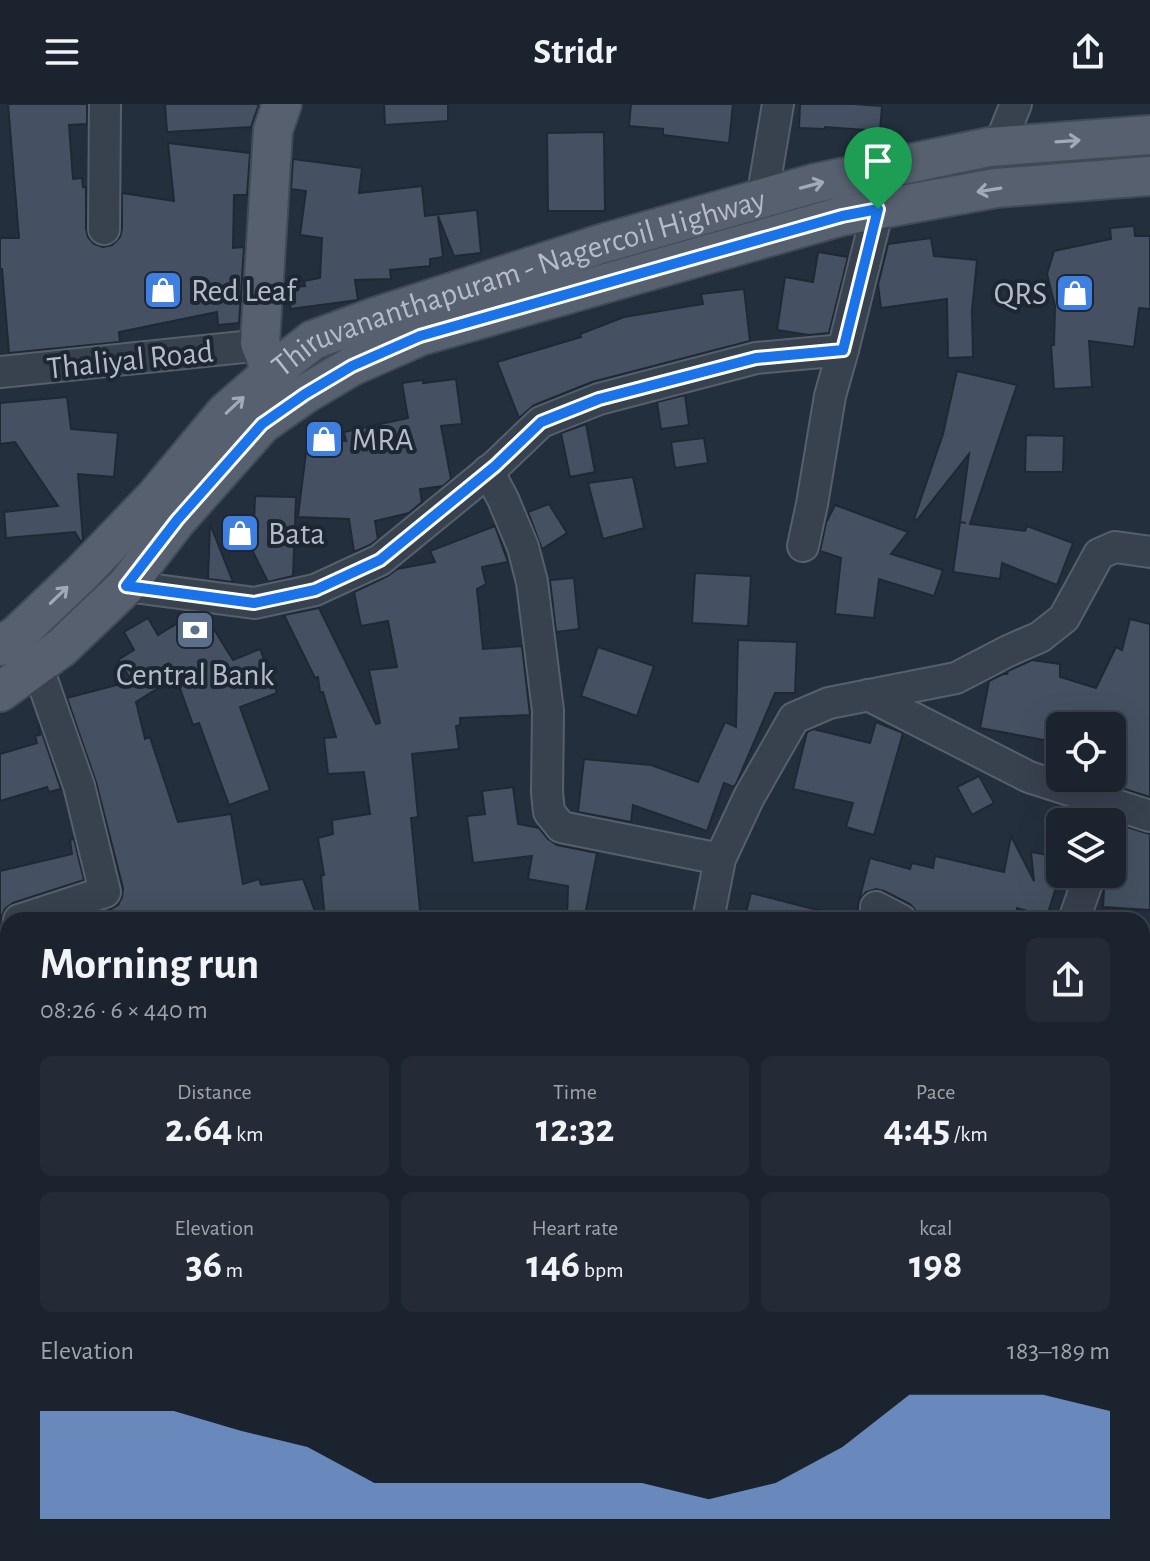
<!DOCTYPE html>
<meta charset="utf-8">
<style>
:root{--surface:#1b232e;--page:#242b36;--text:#f1f3f6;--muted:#a0a4aa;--line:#39404a;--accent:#8ab4f8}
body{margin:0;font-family:"Alegreya Sans",sans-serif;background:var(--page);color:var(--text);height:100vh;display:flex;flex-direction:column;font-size:30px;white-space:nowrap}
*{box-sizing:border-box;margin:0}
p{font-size:26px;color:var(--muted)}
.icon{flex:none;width:44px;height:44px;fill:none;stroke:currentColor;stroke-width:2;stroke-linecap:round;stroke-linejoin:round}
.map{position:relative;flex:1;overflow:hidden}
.details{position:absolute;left:0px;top:808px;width:1150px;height:650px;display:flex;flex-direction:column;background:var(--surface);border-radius:24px 24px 0 0;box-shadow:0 8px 32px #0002,0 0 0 2px var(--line)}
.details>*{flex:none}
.fabs{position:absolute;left:1046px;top:608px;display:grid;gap:16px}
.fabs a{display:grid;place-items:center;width:80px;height:80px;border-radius:12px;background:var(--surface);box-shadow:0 8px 32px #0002,0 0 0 2px var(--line);font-size:40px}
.pin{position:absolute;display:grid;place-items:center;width:68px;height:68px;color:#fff;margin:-82px -34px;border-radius:50% 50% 50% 0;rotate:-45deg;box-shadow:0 0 8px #0007}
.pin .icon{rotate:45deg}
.round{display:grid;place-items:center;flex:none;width:84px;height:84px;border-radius:12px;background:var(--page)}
.headline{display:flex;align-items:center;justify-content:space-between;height:136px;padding:0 40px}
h1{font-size:44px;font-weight:700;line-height:60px}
.stats{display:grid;grid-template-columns:repeat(3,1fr);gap:12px;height:136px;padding:8px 40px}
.stats div{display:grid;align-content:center;border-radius:12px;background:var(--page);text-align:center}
.stats b{font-size:40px;font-weight:700}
.stats small{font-size:22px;font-weight:400}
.stats p{font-size:22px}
.chart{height:224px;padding:16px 40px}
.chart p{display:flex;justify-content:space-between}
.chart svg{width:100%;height:144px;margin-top:8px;fill:var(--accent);opacity:.7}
header{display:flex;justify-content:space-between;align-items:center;height:104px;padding:0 40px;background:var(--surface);font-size:36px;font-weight:700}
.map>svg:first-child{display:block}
.building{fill:#455162;stroke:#1f2835;stroke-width:2}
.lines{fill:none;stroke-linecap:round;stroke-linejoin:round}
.minor-casing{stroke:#565f6c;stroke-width:34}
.major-casing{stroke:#414a57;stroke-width:42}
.minor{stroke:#38414e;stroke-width:30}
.major{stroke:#56606e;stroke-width:38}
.oneway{stroke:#a1aab7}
.route-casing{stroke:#fff;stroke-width:16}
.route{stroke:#1a73e8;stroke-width:10}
.labels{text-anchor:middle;stroke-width:8;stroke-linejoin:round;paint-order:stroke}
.street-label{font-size:32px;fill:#b4bcc9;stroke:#1d2633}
.poi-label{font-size:32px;fill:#b4bcc9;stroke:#1d2633;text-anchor:start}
</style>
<header><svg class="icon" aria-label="menu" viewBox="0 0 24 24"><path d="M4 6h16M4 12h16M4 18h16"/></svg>Stridr<svg class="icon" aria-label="share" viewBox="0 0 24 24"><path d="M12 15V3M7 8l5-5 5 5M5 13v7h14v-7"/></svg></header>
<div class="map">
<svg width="1150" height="1457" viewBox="0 0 1150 1457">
<rect width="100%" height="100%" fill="#242f3e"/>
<g class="building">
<polygon points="8,0 87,0 87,20 69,21 73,75 82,74 83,83 86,84 86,125 88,133 94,140 103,143 112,141 120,133 122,125 122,89 174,97 168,39 250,49 247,91 234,91 233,144 244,143 239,219 218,221 217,208 119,228 120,238 9,249 2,165 0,165 0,134 19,134"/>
<polygon points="165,0 259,0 251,23 167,28"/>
<polygon points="384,0 448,0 448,17 385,21"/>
<polygon points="631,0 733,0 729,39 663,31 663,25 629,22"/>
<polygon points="800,0 853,0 882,2 880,27 825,23 825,25 799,24"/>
<polygon points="604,28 605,107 548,107 547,29"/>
<polygon points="293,55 362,64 359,89 422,82 425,112 477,106 481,149 454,152 438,112 443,153 430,155 430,162 390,166 391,175 355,176 358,196 290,205 293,183 305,182 304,177 320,174 322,134 300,131 306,87 291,85"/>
<polygon points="1134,122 1135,132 1150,132 1150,205 1139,204 1134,243 1089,237 1092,283 1054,285 1051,241 1054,241 1055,202 1047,170 1054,147 1111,135 1110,124"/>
<polygon points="931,134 934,152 977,156 972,206 973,253 948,254 947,195 881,204 878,181 888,140"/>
<polygon points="818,148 848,153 829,229 809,231 777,226 785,173 813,178"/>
<polygon points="744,185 750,237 592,278 534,301 519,314 497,258 581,233 580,230 624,213 703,200 701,190"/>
<polygon points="957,267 1017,281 970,420 1025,427 1027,422 1073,439 1057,481 1002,459 1000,475 953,468 960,418 966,419 960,418 969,350 917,416 914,415 943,330"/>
<polygon points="456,275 462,320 441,322 451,375 443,382 420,385 422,398 409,409 375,417 378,435 370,441 354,448 349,415 298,413 308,332 346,337 344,328 408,314 402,279 423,276 423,279"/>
<polygon points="685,291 689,321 661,325 657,298"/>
<polygon points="67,293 71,325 118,329 114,373 78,370 83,436 81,438 75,428 6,434 4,408 58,402 15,338 0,340 0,299"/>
<polygon points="586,320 595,368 570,373 561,329"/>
<polygon points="1026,331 1064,332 1063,368 1025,368"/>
<polygon points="704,334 708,359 675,364 671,338"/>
<polygon points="633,373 644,424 603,435 588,379"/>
<polygon points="255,392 296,393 293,472 268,478 253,448"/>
<polygon points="549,400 567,429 542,445 528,408"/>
<polygon points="835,401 908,428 891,450 943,466 934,492 879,475 874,514 835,510 841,454 820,447 826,419"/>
<polygon points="210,420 233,478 208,475"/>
<polygon points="495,422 508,458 482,463 486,480 477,485 483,545 522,542 530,611 460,614 460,621 456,622 459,645 412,650 418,713 411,714 421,816 325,816 321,772 324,771 318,734 333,730 332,716 370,710 364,668 328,670 324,634 336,633 323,588 320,588 318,573 315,574 284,511 319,504 376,620 380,619 369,566 397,563 388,517 361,522 354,488 388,472 397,465 435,458 430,447"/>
<polygon points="695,469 751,472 748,522 692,519"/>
<polygon points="574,474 579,525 556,528 550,476"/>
<polygon points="194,509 205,511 233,556 260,545 277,589 240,603 270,686 229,701 199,619 193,621 176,573 136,598 145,635 150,633 178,718 231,710 243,780 259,775 261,781 303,775 316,810 281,816 77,816 111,805 118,801 122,793 123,784 96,678 67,594 132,577 118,556 134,546 124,528 148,514 158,531"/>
<polygon points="1130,515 1150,520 1150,693 1112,681 1112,622 1060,622 1060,639 980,624 989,577 1003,570 1007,570 1008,567 1032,556 1060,560 1060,573 1096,584 1116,543 1122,546"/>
<polygon points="738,536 797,538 795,589 775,589 737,678 734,683 724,679 707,727 633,701 631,718 578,708 584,655 651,661 698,678 725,618 736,623"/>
<polygon points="598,543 654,562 637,612 581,592"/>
<polygon points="38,617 61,685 49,688 47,683 0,697 0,650 37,639 35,632 40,631"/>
<polygon points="876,618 903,629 874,731 846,723 853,699 793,685 807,628 813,625 870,639"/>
<polygon points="979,672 994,699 972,711 957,683"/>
<polygon points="513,683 518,720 539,724 548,735 557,741 597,749 584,816 567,816 568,782 528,775 532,752 473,759 467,712 485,710 482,687"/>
<polygon points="1127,723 1150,730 1150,806 1103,803 1104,785 1105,781 1111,782"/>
<polygon points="1011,732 1034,777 1031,748 1060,753 1058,777 1049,806 1054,815 1047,813 1046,816 1038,816 1038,810 1017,804 1017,816 919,816 916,807 910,800 884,787 876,785 866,788 860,795 858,805 860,812 864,816 854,816 870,754 910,765 912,759 933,764 935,752 1004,768"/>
<polygon points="74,735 84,776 13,799 5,805 0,816 0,767 72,750 70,736"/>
<polygon points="751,789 825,808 824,816 744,816"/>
</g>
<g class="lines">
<g class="minor-casing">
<g id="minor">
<polyline points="999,42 1016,0"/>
<polyline points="762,95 778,0"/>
<polyline points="104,125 105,0"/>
<polyline points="0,268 243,243 260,239"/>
<polyline points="488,367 503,395 523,443 532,478 548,607 547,688 549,708 561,723 720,755"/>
<polyline points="803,442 812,400 830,292 843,246"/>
<polyline points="126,482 254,499 315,486 380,456 495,362 541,318 599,295 756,254 843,246 878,105"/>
<polyline points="868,591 1029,673 1150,712"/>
<polyline points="876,803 901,816"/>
<polyline points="19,816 105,788 79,682 39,567"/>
<polyline points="708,816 720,755 749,693 794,614 829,599 956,574 1008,547 1040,533 1064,514 1099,450 1115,443 1150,448"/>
<polyline points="1074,816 1090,770"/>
<polyline points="1142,957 1150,958"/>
<polyline points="0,1016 8,1016"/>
<polyline points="1142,1192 1147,1193 1142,1222"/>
<polyline points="0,1383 8,1434"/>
<polyline points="156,1450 158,1457"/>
<polyline points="606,1450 606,1457"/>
<polyline points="1045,1450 1060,1457"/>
<polyline points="409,1457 419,1450"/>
<polyline points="951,1457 954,1450"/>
<polyline points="1099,1457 1100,1450"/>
</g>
</g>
<g class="major-casing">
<g id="major">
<polyline points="281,291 260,239 273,26 282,0"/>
<path id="s1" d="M0,542L17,531L80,471L156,392L226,308L271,269L313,236L375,213L601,140L816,79L989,43L1150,31"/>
<polyline points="0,588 61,544 126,482 177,416 262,320 305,290 352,262 420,232 842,112 996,84 1150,72"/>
</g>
</g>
<use href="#minor" class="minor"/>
<use href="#major" class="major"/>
</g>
<defs><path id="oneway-shaft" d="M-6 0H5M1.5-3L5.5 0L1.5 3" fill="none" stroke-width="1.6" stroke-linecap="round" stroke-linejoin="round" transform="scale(2)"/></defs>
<g class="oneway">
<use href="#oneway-shaft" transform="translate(1068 37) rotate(-4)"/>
<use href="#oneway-shaft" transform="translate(812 81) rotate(-15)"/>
<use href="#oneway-shaft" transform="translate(989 86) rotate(171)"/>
<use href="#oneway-shaft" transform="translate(235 301) rotate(-43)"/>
<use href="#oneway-shaft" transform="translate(59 491) rotate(-44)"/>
</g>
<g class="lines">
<g class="route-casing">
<polygon id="route" points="878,105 843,246 756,254 599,295 541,318 495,362 380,456 315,486 254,499 126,482 177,416 262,320 305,290 352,262 420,232 842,112"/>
</g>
<use href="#route" class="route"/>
</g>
<defs>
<g id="shop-square" transform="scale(2)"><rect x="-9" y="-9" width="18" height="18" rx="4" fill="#3f7fe0" stroke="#1d2633"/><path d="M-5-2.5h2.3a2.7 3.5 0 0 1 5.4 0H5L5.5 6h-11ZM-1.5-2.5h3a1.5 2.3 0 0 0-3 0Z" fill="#fff"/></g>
<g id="bank-square" transform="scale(2)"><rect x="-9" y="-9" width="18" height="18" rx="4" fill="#5c6f8a" stroke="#1d2633"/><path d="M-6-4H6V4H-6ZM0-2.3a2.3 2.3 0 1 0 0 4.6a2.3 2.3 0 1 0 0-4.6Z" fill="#fff"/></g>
</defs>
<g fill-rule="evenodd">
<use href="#shop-square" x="163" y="186"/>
<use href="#shop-square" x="1075" y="189"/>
<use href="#shop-square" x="324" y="335"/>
<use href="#shop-square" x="240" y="429"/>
<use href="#bank-square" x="195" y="526"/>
</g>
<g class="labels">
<g class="street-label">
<text dy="11" stroke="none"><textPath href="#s1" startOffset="652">Thiruvananthapuram - Nagercoil Highway</textPath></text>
<text transform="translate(130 255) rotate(-6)" y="11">Thaliyal Road</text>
</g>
<g class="poi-label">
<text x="191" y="197">Red Leaf</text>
<text x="1047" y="200" text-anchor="end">QRS</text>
<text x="352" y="346">MRA</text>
<text x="268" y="440">Bata</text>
<text x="195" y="581" text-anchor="middle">Central Bank</text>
</g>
</g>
</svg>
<div class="fabs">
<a><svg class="icon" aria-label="locate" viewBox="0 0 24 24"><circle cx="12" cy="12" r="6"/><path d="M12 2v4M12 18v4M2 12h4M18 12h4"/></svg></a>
<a><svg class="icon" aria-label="layers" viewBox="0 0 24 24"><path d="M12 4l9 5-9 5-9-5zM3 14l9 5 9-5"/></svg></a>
</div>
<div class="pin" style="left:878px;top:105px;background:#1e9e55"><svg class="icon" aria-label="arrive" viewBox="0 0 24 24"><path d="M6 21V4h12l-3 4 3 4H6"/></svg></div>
<section class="details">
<div class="headline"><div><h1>Morning run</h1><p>08:26 · 6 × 440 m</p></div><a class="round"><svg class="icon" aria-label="share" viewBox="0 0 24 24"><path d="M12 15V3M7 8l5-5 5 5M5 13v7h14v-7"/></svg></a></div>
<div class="stats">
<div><p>Distance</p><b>2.64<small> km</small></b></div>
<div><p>Time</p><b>12:32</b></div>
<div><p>Pace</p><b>4:45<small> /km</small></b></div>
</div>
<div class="stats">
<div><p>Elevation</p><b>36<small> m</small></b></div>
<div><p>Heart rate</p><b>146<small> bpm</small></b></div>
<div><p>kcal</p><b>198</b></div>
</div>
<div class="chart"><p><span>Elevation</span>183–189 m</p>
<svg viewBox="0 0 160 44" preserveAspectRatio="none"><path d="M0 44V11L10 11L20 11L30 17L40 22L50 33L60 33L70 33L80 33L90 33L100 38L110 33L120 22L130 6L140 6L150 6L160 11V44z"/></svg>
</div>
</section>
</div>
